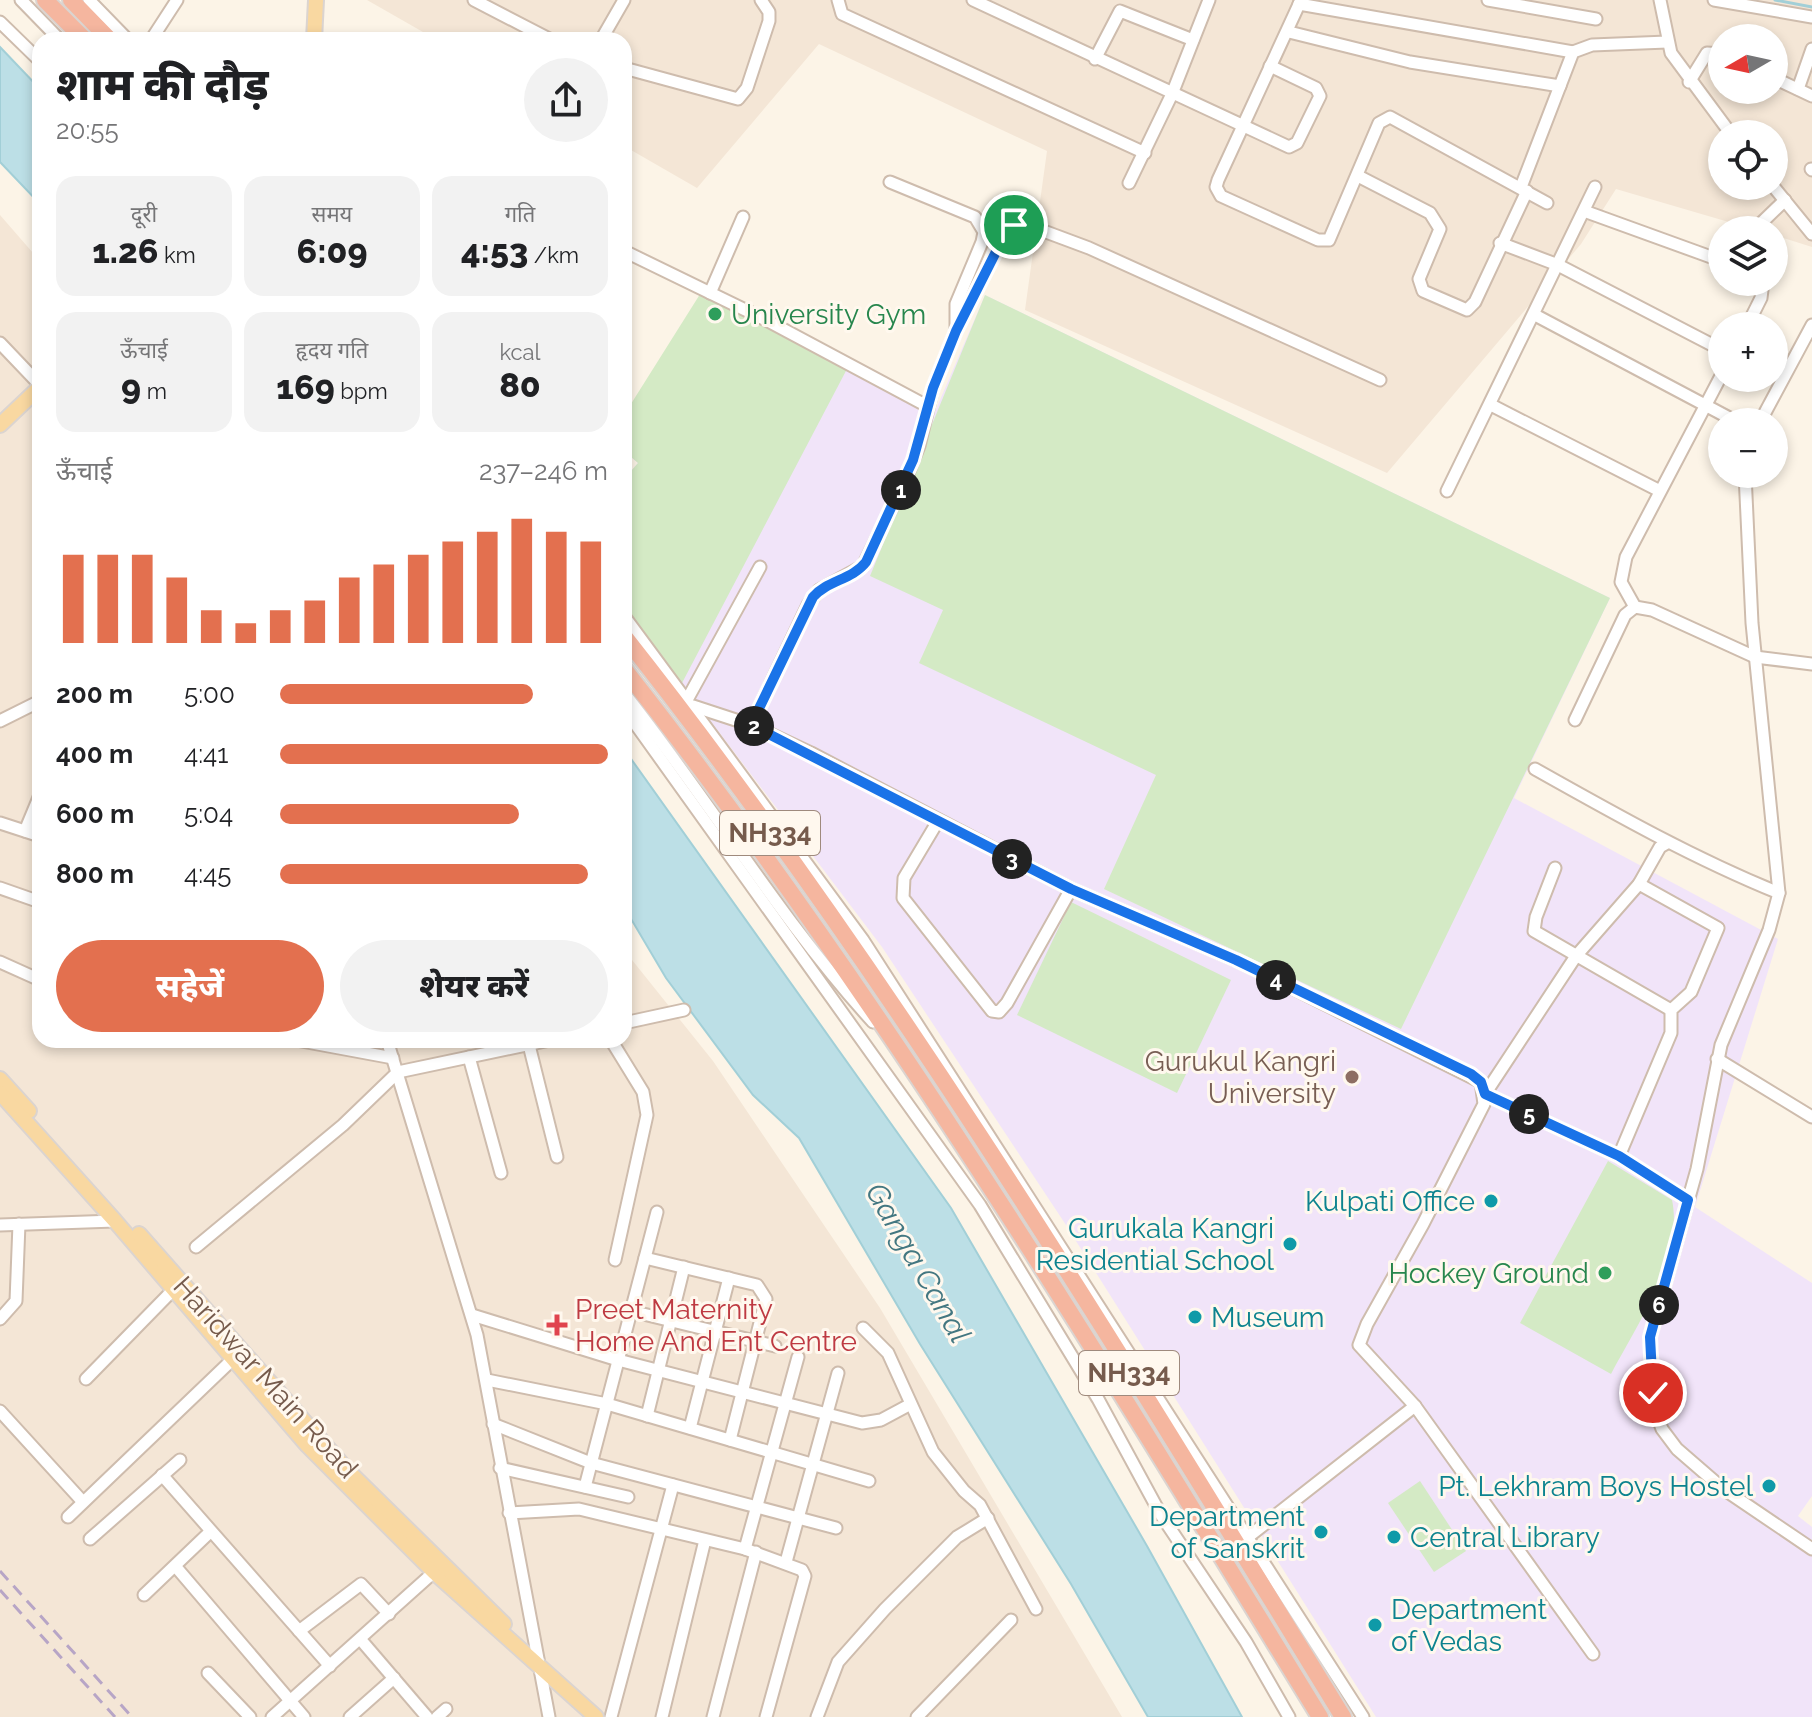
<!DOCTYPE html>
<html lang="hi">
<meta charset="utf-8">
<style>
:root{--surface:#fff;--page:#f2f2f2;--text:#202124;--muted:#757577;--accent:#e3704f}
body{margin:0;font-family:Raleway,"Noto Sans Devanagari",sans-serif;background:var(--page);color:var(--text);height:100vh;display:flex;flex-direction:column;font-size:30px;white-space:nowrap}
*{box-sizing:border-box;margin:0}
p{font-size:26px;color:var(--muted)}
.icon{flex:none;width:44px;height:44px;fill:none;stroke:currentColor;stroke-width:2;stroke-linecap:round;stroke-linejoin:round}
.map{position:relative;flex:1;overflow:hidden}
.drawer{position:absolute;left:32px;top:32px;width:600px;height:1016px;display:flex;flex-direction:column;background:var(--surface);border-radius:24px;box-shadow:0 4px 12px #0003}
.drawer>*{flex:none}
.needle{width:52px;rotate:261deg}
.tools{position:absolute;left:1708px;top:24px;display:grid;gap:16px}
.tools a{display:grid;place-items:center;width:80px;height:80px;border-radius:50%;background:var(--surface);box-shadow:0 4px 12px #0003;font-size:40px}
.pin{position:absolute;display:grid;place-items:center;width:68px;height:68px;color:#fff;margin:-34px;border:4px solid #fff;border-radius:50%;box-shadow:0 2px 8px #0007}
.km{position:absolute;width:40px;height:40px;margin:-20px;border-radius:50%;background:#222;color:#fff;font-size:22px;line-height:40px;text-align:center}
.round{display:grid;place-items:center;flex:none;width:84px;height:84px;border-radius:42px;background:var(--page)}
.overview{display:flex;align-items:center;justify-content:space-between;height:136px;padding:0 24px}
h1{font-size:44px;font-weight:800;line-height:60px}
.metrics{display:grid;grid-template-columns:repeat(3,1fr);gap:12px;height:136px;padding:8px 24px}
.metrics div{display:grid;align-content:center;border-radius:20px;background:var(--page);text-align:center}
.metrics b{font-size:34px;font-weight:800}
.metrics small{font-size:22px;font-weight:400}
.metrics p{font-size:22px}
.chart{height:224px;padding:16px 24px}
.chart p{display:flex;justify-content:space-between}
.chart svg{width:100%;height:144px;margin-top:8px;stroke:var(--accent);stroke-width:6}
.action{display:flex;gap:16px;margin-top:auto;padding:16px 24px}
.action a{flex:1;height:92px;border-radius:48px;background:var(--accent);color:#fff;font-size:32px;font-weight:800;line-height:92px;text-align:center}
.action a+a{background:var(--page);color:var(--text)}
ul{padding:0 24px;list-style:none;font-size:26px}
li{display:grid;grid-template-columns:128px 96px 1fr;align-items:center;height:60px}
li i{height:20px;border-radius:10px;background:var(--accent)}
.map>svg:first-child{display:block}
.residential{fill:#f4e6d6;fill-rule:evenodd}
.education{fill:#f1e4f9}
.green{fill:#d4eac5}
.water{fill:#bcdfe6;stroke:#a2cfd7;stroke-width:2}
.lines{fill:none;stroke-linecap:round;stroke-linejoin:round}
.stream{stroke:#a2cfd7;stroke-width:3}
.minor-casing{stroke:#cebcad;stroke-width:15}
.major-casing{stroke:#dbd4d0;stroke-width:18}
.highway-casing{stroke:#dbd4d0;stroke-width:20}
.minor{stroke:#fff;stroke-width:11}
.major{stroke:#f9d8a1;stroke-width:14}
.highway{stroke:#f5b69f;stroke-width:16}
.rail{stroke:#b7a5c6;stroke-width:3;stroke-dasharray:12 8;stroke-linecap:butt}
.route-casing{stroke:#fff;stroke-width:16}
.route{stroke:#1a73e8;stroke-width:10}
.leisure-dot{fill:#2e9e5b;stroke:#fff8ee;stroke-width:3}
.education-dot{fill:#8d6e63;stroke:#fff8ee;stroke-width:3}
.culture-dot{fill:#0f9aa8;stroke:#fff8ee;stroke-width:3}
.health-dot{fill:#e0444e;stroke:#fff8ee;stroke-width:3}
.labels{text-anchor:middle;stroke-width:6;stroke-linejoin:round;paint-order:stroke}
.shield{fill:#fff8ee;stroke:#9f8a7d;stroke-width:2}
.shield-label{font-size:26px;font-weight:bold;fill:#765b4c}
.leisure-label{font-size:28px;fill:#27864d;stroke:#fff8ee;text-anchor:start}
.education-label{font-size:28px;fill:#785e54;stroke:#fff8ee;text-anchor:end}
.culture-label{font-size:28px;fill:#0d838f;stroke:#fff8ee;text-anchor:end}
.health-label{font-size:28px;fill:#be3a42;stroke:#fff8ee;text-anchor:start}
.street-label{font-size:28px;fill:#765b4c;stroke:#fff8ee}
.water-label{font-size:30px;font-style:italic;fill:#437781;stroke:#fff8ee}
</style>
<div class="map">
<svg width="1812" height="1717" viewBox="0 0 1812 1717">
<rect width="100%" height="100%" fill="#fcf4e7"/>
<g class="residential">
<path d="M367,0H1812V247L1774,235V230H1756L1616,189L1581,244L1387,473L1025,310L1047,151L819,44L697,188L624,146V40H437ZM1722,38H1774V90H1722ZM1722,134H1774V186H1722Z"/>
<polygon points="0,215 40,261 40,1040 624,1040 624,950 713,1061 880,1308 1122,1717 0,1717"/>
</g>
<polygon class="education" points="985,295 1610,598 1514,798 1778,939 1695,1207 1812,1283 1812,1496 1798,1516 1812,1527 1812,1717 1376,1717 1064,1222 882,947 624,607 624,479 638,463 624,451 624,415 847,369 934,414"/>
<g class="green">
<polygon points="702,291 847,369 682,683 624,607 624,479 638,463 624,451 624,415"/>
<polygon points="985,295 1610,598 1401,1029 1104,889 1156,775 919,663 943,610 870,576"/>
<polygon points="1071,902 1231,980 1177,1093 1017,1015"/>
<path d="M1608,1161L1672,1200C1684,1255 1636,1327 1611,1374L1520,1323Z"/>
<polygon points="1420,1481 1466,1551 1434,1572 1388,1503"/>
</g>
<g class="water">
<polygon points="0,47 40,89 40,204 0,162"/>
<polygon points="624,749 951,1208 1147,1546 1242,1717 1148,1717 1071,1584 920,1344 799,1138 753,1095 666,978 624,907"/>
</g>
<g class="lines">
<polyline class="stream" points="1775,0 1812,7"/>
<g class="minor-casing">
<g id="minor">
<polyline points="21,0 60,40"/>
<polyline points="89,0 128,40"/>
<polyline points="474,0 551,40"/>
<polyline points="838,0 842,14 1145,153"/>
<polyline points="973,0 1289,147 1297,143 1320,96 1316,88 1270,66"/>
<polyline points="1301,0 1218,180 1216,187 1221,196 1318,240 1329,240 1379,123 1390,117 1547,203"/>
<polyline points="1488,0 1596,19"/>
<polyline points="1660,0 1671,53 1731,134"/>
<polyline points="1714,0 1812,17"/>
<polyline points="1299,4 1573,52"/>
<polyline points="0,22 40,61"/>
<polyline points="1289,32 1410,62 1560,86"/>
<polyline points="151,40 177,0"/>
<polyline points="601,40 624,0"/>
<polyline points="1095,59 1120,11 1193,40"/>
<polyline points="624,68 738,99 747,88 769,21 769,12 761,0"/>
<polyline points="1774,78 1812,96"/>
<polyline points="1689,82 1707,53 1722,54"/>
<polyline points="1798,89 1812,49"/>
<polyline points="1811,169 1812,170"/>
<polyline points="1358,176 1430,213 1440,229 1419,279 1423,291 1467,310 1475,302 1527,191"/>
<polyline points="1129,183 1172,94 1209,0"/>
<polyline points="1773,186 1812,234"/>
<polyline points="1521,187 1573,52 1592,45 1667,42"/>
<polyline points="1584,211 1722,261"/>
<polyline points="1754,230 1785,200"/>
<polyline points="1500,243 1558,265 1722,350"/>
<polyline points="624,251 766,320 927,406"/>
<polyline points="710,293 743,217"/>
<polyline points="1535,315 1737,422"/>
<polyline points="1747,326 1761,298 1763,282"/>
<polyline points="956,330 1007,230 1022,223 1089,248 1380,380"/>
<polyline points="0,343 40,385"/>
<polyline points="1491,405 1660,491"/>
<polyline points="1760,422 1812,325"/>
<polyline points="1745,474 1752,623 1779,893 1769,930 1721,1045 1697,1169 1650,1337 1655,1410 1662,1429 1677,1449 1722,1488 1812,1549"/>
<polyline points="1447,491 1595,187"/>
<polyline points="1635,607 1621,582 1626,557 1722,374"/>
<polyline points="624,616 863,940 1363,1717"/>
<path d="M624,693C709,800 781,921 873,1022"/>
<polyline points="688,698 760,567"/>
<polyline points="693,706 751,725 811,753 1071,889 1236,960 1481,1082 1484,1104 1423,1224 1367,1324 1359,1345 1415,1406 1593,1654"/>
<polyline points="624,708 980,1205 1098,1399 1161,1515 1246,1642 1289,1717"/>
<polyline points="1575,720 1625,615 1635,607 1652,610 1755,657 1812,664"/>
<polyline points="0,721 40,701"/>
<polyline points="751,725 808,605 819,590 863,566 905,481 919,446 933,388 956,331 956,304 982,242 984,232 975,217 890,182"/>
<path d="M1535,769C1615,814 1693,858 1779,893"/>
<polyline points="938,821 904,878 903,898 992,1011 999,1012 1007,1003 1071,889"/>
<polyline points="0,823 40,836"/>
<polyline points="25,831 40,795"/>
<polyline points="1667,843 1660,847 1639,884 1576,956 1485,1094 1619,1156 1688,1200"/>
<polyline points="1555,868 1536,917 1534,931 1671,1010"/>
<polyline points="0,888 40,902"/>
<polyline points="0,962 40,980"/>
<polyline points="624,1023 684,1010"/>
<polyline points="296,1040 393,1058"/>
<polyline points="387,1040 477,1335 549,1717"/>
<polyline points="611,1040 643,1092 647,1115 615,1260"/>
<polyline points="529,1045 557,1157"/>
<polyline points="469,1057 501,1173"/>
<polyline points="1717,1059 1812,1117"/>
<polyline points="1619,1156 1671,1033 1671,1010 1691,992 1718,928 1639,884"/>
<polyline points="0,1225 115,1221"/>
<polyline points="196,1247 343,1125 398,1072 550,1040"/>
<polyline points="645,1258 757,1285 766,1299 730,1440"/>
<polyline points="631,1311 775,1346"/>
<polyline points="472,1315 618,1360 862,1423 881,1420 909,1405"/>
<polyline points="0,1319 16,1301 19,1224"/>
<polyline points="863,1328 888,1353 933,1452 964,1491 980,1505 1036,1609"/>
<polyline points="86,1379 174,1289"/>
<polyline points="487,1380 607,1404 869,1481"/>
<polyline points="0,1411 83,1502"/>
<polyline points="647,1416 684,1267"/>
<polyline points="493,1424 591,1463 836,1528"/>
<polyline points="690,1428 729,1278"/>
<polyline points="500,1468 628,1497"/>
<polyline points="162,1475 330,1666"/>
<polyline points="585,1487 657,1212"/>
<polyline points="509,1513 579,1509 745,1549 802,1570 805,1576 766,1717"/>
<polyline points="68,1517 233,1359"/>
<polyline points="1248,1537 1415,1406"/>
<polyline points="90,1539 180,1460"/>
<polyline points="745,1549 798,1357"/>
<polyline points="786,1562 838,1373"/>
<polyline points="176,1567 304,1717"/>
<polyline points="144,1595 210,1532"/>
<polyline points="299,1631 361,1584 389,1614"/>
<polyline points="361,1640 427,1717"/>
<polyline points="208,1673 250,1717"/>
<polyline points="272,1717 434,1572"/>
<polyline points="350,1717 394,1678"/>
<polyline points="437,1717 446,1709"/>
<polyline points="611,1717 673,1485"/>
<polyline points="662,1717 705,1540"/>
<polyline points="713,1717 756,1552"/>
<polyline points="817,1717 838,1662 885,1609 957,1537 988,1518"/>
<polyline points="917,1717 1011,1620"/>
</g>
</g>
<g class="major-casing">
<g id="major">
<polyline points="314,40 316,0"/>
<polyline points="0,425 40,387"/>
<polyline points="0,1079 29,1111"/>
<polyline points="0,1093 115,1221 307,1445 434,1572 596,1717"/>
<polyline points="139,1234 347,1470 504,1624"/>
</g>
</g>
<g class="highway-casing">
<g id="highway">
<polyline points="45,0 85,40"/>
<polyline points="71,0 110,40"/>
<path d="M624,636C892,975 1117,1348 1343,1717"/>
<path d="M624,669C884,999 1101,1360 1320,1717"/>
</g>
</g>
<use href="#minor" class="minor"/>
<use href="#major" class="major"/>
<use href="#highway" class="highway"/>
<g class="rail">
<polyline points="0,1571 132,1717"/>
<polyline points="0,1590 115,1717"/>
</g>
</g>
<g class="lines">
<g class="route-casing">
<path id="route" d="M1014,225L1007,230L956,331L933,388L913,460L866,562C852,580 828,580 813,597L751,725L1071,889L1236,960L1471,1074L1481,1082L1485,1094L1619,1156L1688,1200L1650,1337L1653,1393"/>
</g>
<use href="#route" class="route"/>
</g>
<g class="leisure-dot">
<circle cx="715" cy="314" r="8"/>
<circle cx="1605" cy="1273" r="8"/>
</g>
<circle class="education-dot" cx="1352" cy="1077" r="8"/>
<g class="culture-dot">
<circle cx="1491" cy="1201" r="8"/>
<circle cx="1290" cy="1244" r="8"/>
<circle cx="1195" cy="1317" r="8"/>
<circle cx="1769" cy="1486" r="8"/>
<circle cx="1321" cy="1532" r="8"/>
<circle cx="1394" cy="1537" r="8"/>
<circle cx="1375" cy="1625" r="8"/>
</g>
<path class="health-dot" d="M553 1313h8v8h8v8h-8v8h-8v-8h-8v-8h8z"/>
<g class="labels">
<g class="shield">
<rect x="720" y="811" width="100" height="44" rx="6"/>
<rect x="1079" y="1351" width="100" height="44" rx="6"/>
</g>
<g class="shield-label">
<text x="770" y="842">NH334</text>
<text x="1129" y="1382">NH334</text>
</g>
<g class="leisure-label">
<text x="731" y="324">University Gym</text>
<text x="1589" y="1283" text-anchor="end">Hockey Ground</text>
</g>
<g class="education-label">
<text x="1336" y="1071">Gurukul Kangri<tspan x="1336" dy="32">University</tspan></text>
</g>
<g class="culture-label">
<text x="1475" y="1211">Kulpati Office</text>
<text x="1274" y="1238">Gurukala Kangri<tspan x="1274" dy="32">Residential School</tspan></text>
<text x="1211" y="1327" text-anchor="start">Museum</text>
<text x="1753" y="1496">Pt. Lekhram Boys Hostel</text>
<text x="1305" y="1526">Department<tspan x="1305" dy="32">of Sanskrit</tspan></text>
<text x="1410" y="1547" text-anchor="start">Central Library</text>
<text x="1391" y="1619" text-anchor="start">Department<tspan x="1391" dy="32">of Vedas</tspan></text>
</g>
<g class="health-label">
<text x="575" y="1319">Preet Maternity<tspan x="575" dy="32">Home And Ent Centre</tspan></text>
</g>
<g class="street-label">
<text transform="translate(266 1377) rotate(48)" y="10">Haridwar Main Road</text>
</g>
<g class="water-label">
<text transform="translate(918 1263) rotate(60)" y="10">Ganga Canal</text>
</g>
</g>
</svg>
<div class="tools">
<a><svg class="needle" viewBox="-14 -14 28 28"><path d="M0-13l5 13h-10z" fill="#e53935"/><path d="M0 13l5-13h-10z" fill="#757577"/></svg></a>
<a><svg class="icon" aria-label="locate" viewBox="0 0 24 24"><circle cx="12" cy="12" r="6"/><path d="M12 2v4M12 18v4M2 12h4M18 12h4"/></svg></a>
<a><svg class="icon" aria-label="layers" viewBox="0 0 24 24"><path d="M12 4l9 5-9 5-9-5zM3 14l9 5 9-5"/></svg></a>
<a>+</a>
<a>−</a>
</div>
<div class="pin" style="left:1014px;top:225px;background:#1e9e55"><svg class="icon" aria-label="arrive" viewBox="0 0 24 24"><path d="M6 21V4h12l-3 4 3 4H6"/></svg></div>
<div class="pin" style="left:1653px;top:1393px;background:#d93025"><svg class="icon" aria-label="check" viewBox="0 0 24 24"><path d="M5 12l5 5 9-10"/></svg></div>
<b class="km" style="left:901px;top:490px">1</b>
<b class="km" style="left:754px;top:726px">2</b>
<b class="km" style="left:1012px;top:859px">3</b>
<b class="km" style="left:1276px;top:980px">4</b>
<b class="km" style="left:1529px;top:1114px">5</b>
<b class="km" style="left:1659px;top:1305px">6</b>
<section class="drawer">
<div class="overview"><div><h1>शाम की दौड़</h1><p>20:55</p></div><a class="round"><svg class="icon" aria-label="share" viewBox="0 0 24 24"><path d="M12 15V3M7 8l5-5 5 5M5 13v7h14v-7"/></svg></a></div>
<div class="metrics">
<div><p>दूरी</p><b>1.26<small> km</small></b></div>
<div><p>समय</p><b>6:09</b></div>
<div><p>गति</p><b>4:53<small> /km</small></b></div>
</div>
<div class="metrics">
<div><p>ऊँचाई</p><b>9<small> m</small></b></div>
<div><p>हृदय गति</p><b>169<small> bpm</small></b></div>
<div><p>kcal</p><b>80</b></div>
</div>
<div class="chart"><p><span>ऊँचाई</span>237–246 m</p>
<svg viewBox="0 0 160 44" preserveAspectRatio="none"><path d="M5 44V17M15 44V17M25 44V17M35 44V24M45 44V34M55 44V38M65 44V34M75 44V31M85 44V24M95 44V20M105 44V17M115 44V13M125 44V10M135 44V6M145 44V10M155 44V13"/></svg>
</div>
<ul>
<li><b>200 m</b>5:00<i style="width:77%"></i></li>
<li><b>400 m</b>4:41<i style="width:100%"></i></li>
<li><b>600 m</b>5:04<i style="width:73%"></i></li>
<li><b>800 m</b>4:45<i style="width:94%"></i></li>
</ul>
<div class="action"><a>सहेजें</a><a>शेयर करें</a></div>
</section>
</div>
